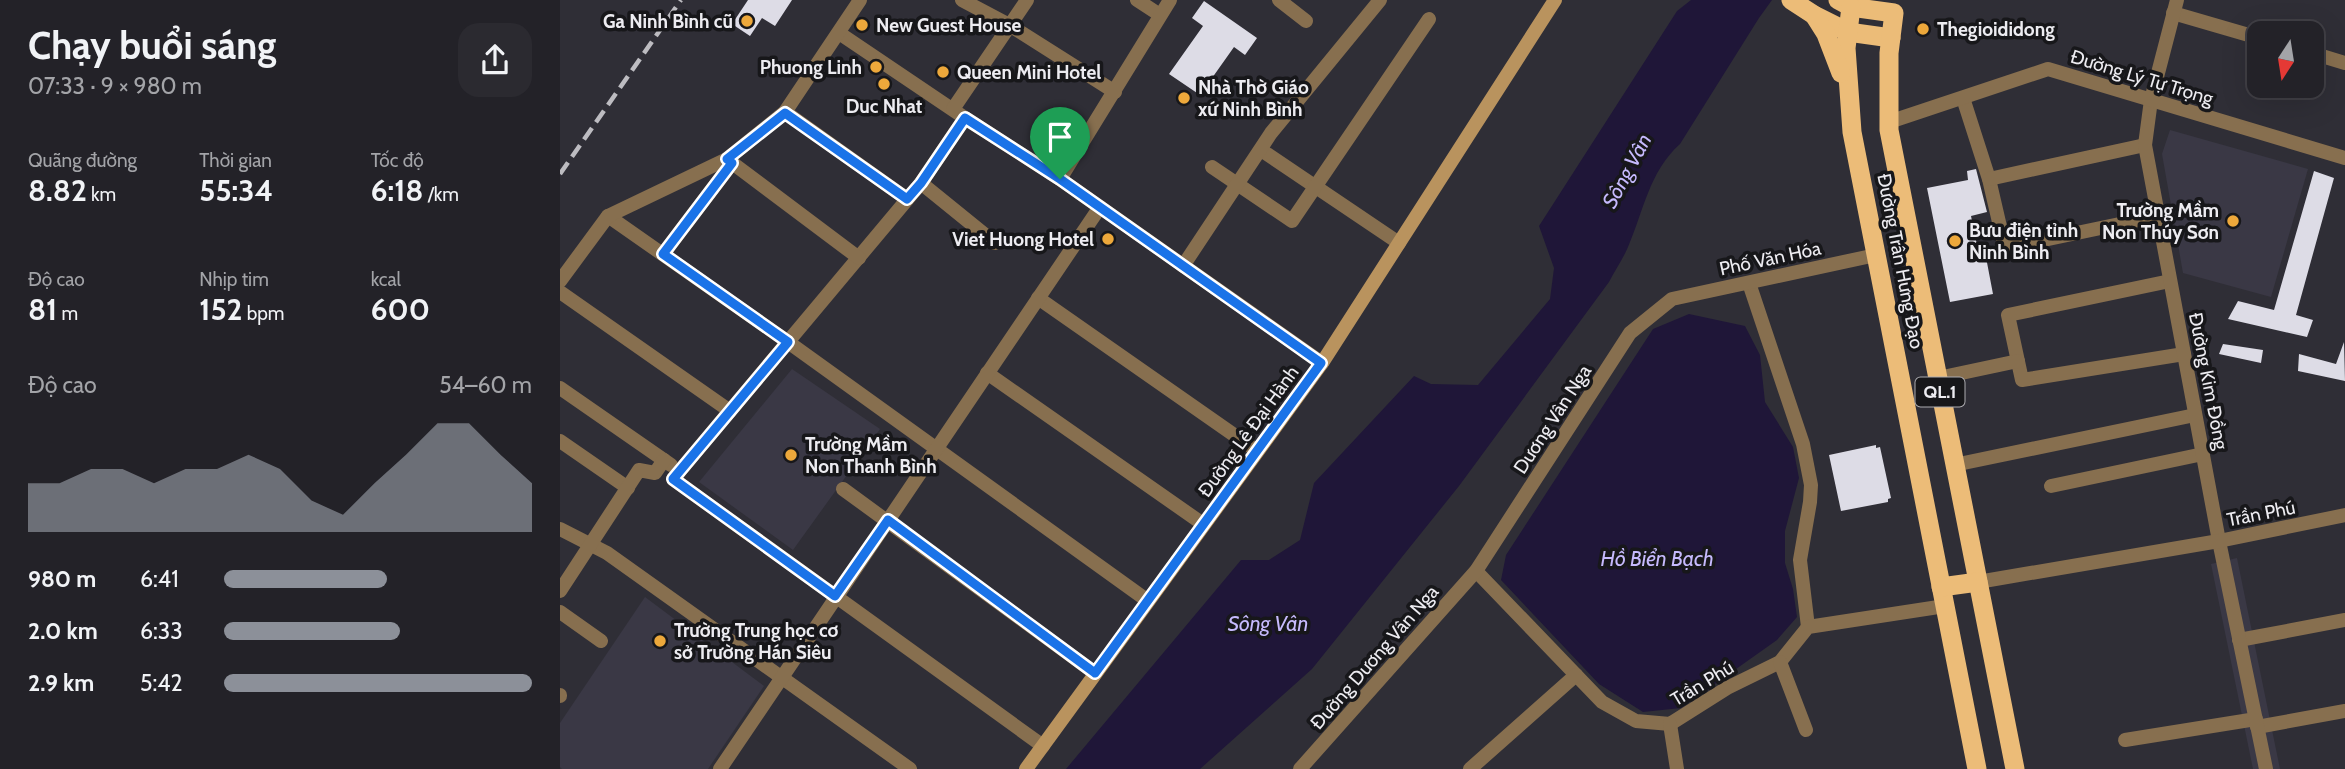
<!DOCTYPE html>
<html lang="vi">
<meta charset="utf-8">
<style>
:root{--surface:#232228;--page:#2b2a30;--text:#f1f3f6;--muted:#a3a4a8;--line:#403f45;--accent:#8c9099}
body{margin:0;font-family:Cabin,sans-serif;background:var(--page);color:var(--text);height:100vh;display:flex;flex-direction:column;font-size:26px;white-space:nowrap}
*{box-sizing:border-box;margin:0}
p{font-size:23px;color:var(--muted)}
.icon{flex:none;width:38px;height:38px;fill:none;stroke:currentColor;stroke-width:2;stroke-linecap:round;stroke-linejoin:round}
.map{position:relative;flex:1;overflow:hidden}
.side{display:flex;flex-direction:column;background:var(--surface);width:560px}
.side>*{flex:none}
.needle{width:46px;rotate:192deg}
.fabs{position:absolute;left:1687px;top:21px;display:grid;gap:14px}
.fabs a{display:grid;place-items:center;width:77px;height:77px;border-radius:14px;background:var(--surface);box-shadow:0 7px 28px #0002,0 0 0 2px var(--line);font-size:35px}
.pin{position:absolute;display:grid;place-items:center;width:60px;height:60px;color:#fff;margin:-72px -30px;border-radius:50% 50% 50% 0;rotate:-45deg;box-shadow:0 0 7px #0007}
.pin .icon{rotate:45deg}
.round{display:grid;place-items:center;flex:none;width:74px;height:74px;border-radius:21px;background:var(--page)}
.overview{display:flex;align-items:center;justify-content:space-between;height:119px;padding:0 28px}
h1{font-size:38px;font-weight:700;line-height:52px}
.figures{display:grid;grid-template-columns:repeat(3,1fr);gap:10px;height:119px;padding:7px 28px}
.figures div{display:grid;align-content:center}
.figures b{font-size:30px;font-weight:700}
.figures small{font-size:19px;font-weight:400}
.figures p{font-size:19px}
.chart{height:196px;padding:14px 28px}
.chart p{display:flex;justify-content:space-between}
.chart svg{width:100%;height:126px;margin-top:7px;fill:var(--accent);opacity:.7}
ul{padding:0 28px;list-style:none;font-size:23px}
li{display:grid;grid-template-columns:112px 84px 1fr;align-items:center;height:52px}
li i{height:18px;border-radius:9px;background:var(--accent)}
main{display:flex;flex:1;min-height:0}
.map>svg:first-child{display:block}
.built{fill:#3a3845}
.water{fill:#1f1638}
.building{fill:#dddce6}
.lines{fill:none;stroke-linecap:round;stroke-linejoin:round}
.minor{stroke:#876f4f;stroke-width:14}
.tertiary{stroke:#876f4f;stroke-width:14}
.secondary{stroke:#b9935e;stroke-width:14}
.trunk{stroke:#ecbc78;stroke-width:19}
.rail{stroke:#bdbcc1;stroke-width:4.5;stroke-dasharray:14 7;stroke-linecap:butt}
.route-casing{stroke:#fff;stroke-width:14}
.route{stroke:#1a73e8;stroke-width:9}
.poi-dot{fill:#eda83b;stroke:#17171a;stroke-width:2.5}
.labels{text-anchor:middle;stroke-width:7;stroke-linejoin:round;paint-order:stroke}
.shield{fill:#17171a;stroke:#adacb0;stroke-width:2}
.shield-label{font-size:18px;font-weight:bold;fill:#edecf1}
.poi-label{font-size:19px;font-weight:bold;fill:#edecf1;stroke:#17171a;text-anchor:start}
.street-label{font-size:19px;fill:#edecf1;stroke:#17171a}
.water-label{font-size:21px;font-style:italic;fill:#c6bafd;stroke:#17171a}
</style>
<main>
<section class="side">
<div class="overview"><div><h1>Chạy buổi sáng</h1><p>07:33 · 9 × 980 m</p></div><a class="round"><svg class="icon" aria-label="share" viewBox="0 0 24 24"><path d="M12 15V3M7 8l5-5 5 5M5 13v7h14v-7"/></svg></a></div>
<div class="figures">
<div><p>Quãng đường</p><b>8.82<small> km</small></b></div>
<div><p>Thời gian</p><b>55:34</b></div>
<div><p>Tốc độ</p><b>6:18<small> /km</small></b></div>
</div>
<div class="figures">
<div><p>Độ cao</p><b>81<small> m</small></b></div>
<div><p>Nhịp tim</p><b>152<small> bpm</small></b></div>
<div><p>kcal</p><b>600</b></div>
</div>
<div class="chart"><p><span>Độ cao</span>54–60 m</p>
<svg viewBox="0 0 160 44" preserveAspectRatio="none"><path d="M0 44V27L10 27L20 22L30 22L40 27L50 22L60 22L70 17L80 22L90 33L100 38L110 27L120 17L130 6L140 6L150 17L160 27V44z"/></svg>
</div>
<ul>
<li><b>980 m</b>6:41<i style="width:53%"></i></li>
<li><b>2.0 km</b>6:33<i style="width:57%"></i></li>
<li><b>2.9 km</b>5:42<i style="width:100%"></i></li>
</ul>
</section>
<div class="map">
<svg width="1785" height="769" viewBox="0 0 1785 769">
<rect width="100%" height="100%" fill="#2f2e36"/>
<g class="built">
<polygon points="1610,130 1748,169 1711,297 1623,273 1602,154"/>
<polygon points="232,369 320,429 233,550 139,482"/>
<polygon points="1677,558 1720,769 1693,769 1651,564"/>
<polygon points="85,597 204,686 148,769 2,769 0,767 0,723"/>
</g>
<g class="water">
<path d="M1131,0H1212L1199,18L1120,144C1089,172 1084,210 1068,247C1063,259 1055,270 1049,282L899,486L752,669L640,769H506L681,560H709L740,540L754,483L854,376L871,384L918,385L990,299L994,268L979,226L1117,11Z"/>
<polygon points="1129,314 1185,326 1200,355 1205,402 1233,447 1239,478 1225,531 1225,563 1233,589 1237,617 1217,640 1121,708 1083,712 1039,684 941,580 946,555 1093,329"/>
</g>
<g class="building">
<polygon points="188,0 232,0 215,26 202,18 190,36 172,24"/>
<polygon points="644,1 697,38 685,55 674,47 640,95 609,74 643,26 632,18"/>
<polygon points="1416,169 1427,212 1411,216 1418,250 1425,252 1433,294 1390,302 1367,188 1408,180 1407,171"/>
<polygon points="1754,171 1774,178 1736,315 1753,320 1747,337 1668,319 1678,301 1714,310"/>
<polygon points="1784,342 1785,381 1738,371 1739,354 1776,364"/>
<polygon points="1663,344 1703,350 1701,363 1659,354"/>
<polygon points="1316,445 1316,448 1320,447 1331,498 1328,499 1328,502 1281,511 1269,455"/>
</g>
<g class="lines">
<g class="minor">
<polyline points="402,0 451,26 555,92"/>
<polyline points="577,0 600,15"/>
<polyline points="719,0 746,21"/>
<polyline points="1613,13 1699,38"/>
<polyline points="279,33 405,118 500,179 762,363"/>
<polyline points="1752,53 1785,63"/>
<polyline points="1403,98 1429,179 1445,248 1598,216"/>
<polyline points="393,109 467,0"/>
<polyline points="225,112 347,199"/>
<polyline points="405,118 361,183 113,479 483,746"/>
<polyline points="701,150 839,243"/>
<polyline points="167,159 299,258"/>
<polyline points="652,167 732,221 869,19"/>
<polyline points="500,179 610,0"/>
<polyline points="1429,179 1585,145"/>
<polyline points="361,183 435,243"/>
<polyline points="48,216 228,342 588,601"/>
<polyline points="103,254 172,163"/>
<polyline points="623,266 711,133 820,0"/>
<polyline points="0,281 48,216 167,159 225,112 300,0"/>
<polyline points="1610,281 1448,315 1462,380 1624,354"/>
<polyline points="1189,283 1243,444 1251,485 1250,502 1240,560 1248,627"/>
<polyline points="0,292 170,411"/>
<polyline points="478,298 697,451"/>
<polyline points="427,373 643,524"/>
<polyline points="1378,378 1458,361"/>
<polyline points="0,388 111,465"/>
<polyline points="0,441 68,488"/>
<polyline points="1394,465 1635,415"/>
<polyline points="1491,486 1643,454"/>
<polyline points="283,489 535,673"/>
<polyline points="0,529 47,553 350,769"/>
<polyline points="916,571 1042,702 1076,721 1110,724 1167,688 1220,662 1248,627 1385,606"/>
<polyline points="0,591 79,470 95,473 104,460"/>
<polyline points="0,612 41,641"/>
<polyline points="1679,640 1785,620"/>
<polyline points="1220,662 1246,730"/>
<polyline points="0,695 0,696"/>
<polyline points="1110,724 1117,769"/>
<polyline points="1697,727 1785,711"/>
<polyline points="1565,740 1696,719"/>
<polyline points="160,769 540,207"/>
<polyline points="910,769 1016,675"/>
</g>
<g class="tertiary">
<polyline points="1617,0 1591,100 1585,145 1659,541 1706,769"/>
<polyline points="1329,122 1488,69 1785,158"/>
<polyline points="1418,582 1659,541 1785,515"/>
<polyline points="740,769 916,571 1070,333 1112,299 1316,255"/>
</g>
<polyline class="secondary" points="466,769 762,363 995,0"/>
<g class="trunk">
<polyline points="1231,0 1254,15 1288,32 1331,38"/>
<polyline points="1278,0 1291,7 1334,13 1329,53 1329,130 1455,769"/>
<polyline points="1291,7 1286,48 1292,132 1417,769"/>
<polyline points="1254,15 1266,34 1281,73"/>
<polyline points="1381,587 1418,582"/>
</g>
<polyline class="rail" points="0,174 121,0"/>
</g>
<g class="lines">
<g class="route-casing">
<polygon id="route" points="225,113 347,199 361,183 405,118 500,179 761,363 535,673 328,520 275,596 113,479 228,342 103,254 172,163 167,159"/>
</g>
<use href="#route" class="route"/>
</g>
<g class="poi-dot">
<circle cx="187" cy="21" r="7"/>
<circle cx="302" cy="25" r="7"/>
<circle cx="1363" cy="29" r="7"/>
<circle cx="316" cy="67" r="7"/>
<circle cx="383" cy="72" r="7"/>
<circle cx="324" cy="84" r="7"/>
<circle cx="624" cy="98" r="7"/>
<circle cx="1673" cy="221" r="7"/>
<circle cx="548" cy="239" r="7"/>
<circle cx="1395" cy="241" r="7"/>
<circle cx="231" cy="455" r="7"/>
<circle cx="100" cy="641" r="7"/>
</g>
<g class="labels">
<rect class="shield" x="1355.5" y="377.5" width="49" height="29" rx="5"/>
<g class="shield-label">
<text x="1380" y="398">QL.1</text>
</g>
<g class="poi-label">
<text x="173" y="28" text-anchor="end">Ga Ninh Bình cũ</text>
<text x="316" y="32">New Guest House</text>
<text x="1377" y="36">Thegioididong</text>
<text x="302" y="74" text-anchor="end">Phuong Linh</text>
<text x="397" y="79">Queen Mini Hotel</text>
<text x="638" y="94">Nhà Thờ Giáo<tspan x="638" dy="22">xứ Ninh Bình</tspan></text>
<text x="324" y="113" text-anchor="middle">Duc Nhat</text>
<text x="1659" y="217" text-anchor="end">Trường Mầm<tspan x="1659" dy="22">Non Thúy Sơn</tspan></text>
<text x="1409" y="237">Bưu điện tỉnh<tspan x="1409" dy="22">Ninh Bình</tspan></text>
<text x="534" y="246" text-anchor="end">Viet Huong Hotel</text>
<text x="245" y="451">Trường Mầm<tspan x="245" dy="22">Non Thanh Bình</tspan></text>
<text x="114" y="637">Trường Trung học cơ<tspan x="114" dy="22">sở Trường Hán Siêu</tspan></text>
</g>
<g class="street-label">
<text transform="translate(1582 77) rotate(17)" y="7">Đường Lý Tự Trọng</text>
<text transform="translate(1210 258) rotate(-12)" y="7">Phố Văn Hóa</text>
<text transform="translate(1341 261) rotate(79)" y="7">Đường Trân Hưng Đạo</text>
<text transform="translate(1649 381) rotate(79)" y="7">Đường Kim Đồng</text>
<text transform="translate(992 419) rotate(-57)" y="7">Dương Vân Nga</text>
<text transform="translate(688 431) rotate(-54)" y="7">Đường Lê Đại Hành</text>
<text transform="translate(1701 513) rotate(-11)" y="7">Trần Phú</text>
<text transform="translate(814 657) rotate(-49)" y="7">Đường Dương Vân Nga</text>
<text transform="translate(1142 683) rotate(-31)" y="7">Trần Phú</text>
</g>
<g class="water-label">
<text transform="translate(1067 171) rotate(-62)" y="7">Sông Vân</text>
<text x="1097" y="566">Hồ Biển Bạch</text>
<text x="708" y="631">Sông Vân</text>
</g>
</g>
</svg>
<div class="fabs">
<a><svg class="needle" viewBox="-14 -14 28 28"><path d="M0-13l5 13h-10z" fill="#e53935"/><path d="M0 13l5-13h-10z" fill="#a3a4a8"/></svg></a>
</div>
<div class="pin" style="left:500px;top:179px;background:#1e9e55"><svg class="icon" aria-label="arrive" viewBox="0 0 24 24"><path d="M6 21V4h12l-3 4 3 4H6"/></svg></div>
</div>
</main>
